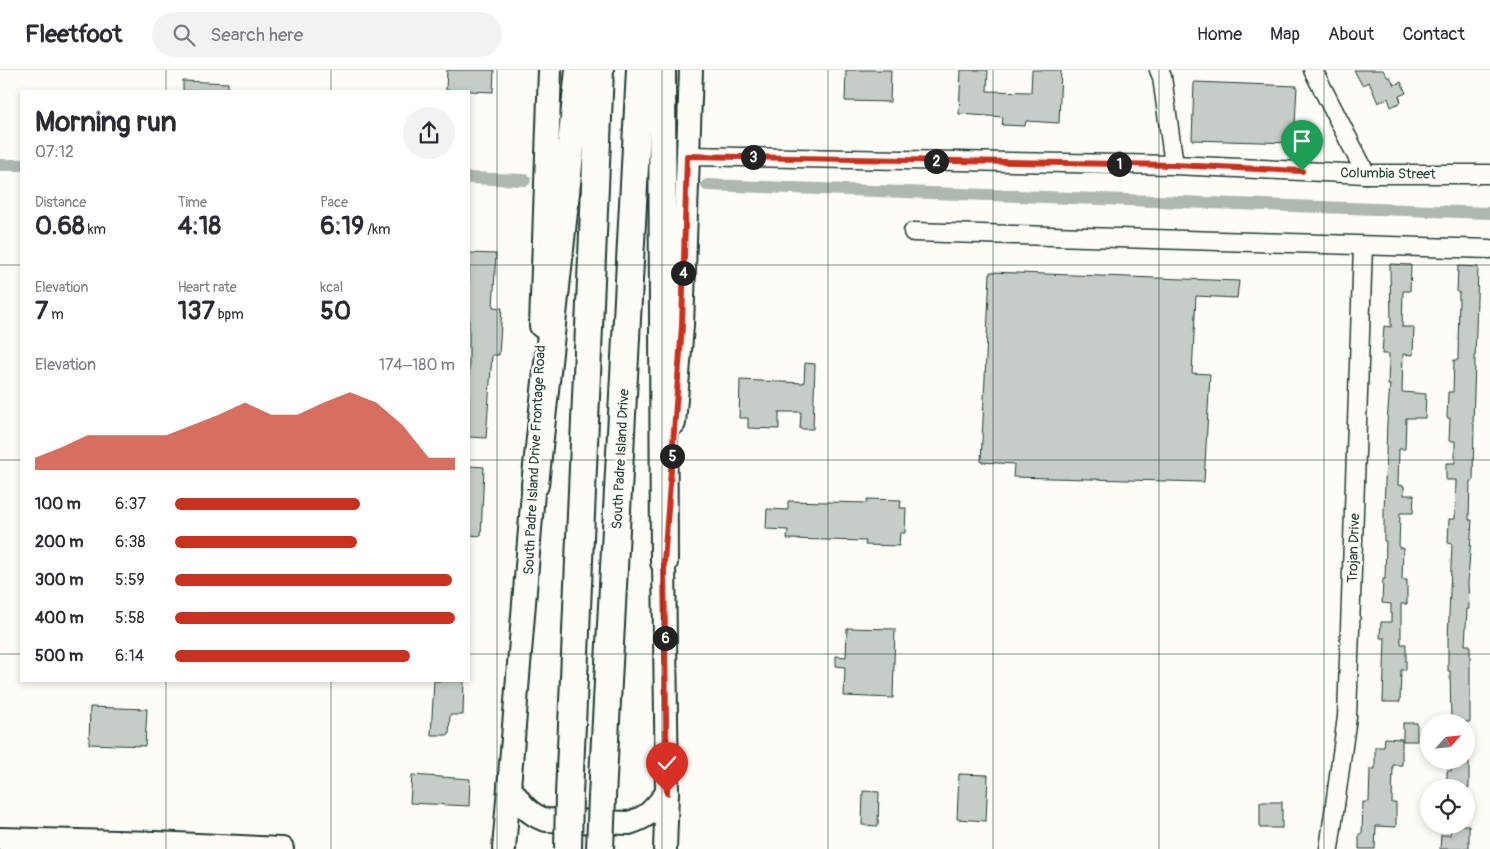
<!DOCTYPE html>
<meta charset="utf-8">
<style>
:root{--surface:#fff;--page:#f2f2f3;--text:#2b2b33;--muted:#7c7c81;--line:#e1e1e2;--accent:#c8321e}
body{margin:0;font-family:Pangolin,sans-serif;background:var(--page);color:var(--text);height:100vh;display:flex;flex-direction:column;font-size:19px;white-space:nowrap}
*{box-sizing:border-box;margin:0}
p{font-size:16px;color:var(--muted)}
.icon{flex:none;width:28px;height:28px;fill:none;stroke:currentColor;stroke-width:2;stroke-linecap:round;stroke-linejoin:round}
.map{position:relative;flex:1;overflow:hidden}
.panel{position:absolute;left:20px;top:20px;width:450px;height:592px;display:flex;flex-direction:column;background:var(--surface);border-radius:0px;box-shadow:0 2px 8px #0003}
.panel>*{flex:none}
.needle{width:32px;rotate:63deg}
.tools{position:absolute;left:1420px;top:644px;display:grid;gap:10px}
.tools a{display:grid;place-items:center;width:55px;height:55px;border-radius:50%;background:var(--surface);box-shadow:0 2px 8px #0003;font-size:25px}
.pin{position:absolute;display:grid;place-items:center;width:42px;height:42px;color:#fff;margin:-51px -21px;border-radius:50% 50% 50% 0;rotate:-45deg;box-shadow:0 0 5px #0007}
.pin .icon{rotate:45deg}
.km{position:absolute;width:25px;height:25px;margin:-12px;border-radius:50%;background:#222;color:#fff;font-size:14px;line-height:25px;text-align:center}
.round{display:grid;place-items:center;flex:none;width:52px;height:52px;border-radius:26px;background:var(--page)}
.overview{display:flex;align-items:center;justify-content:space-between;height:85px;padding:0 15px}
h1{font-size:28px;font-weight:800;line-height:38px}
.stats{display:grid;grid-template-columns:repeat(3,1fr);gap:8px;height:85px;padding:5px 15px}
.stats div{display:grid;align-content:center}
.stats b{font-size:25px;font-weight:800}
.stats small{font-size:14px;font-weight:400}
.stats p{font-size:14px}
.chart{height:140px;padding:10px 15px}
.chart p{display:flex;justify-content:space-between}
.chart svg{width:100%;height:90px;margin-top:5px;fill:var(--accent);opacity:.7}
ul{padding:0 15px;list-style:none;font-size:16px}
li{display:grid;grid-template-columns:80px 60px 1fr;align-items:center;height:38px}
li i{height:12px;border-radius:6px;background:var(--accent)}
header{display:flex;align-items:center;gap:30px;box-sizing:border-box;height:70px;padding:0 25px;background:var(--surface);border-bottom:1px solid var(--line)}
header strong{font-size:24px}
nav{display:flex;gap:28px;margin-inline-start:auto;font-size:18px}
.search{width:350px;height:45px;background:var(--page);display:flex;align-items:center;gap:12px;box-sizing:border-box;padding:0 18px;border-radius:28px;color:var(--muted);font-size:19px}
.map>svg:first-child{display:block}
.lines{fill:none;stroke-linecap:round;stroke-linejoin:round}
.canal{stroke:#aeb8b1;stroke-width:12}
.building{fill:#c6cdc7;stroke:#1f3d34}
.minor-casing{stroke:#1f3d34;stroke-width:21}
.major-casing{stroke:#1f3d34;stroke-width:26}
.highway-casing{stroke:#1f3d34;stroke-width:30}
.minor{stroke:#fdfcf7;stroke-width:18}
.major{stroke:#fdfcf7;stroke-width:22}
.highway{stroke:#fdfcf7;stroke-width:26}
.highway-bridge-casing{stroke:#1f3d34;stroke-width:30;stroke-linecap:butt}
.highway-bridge{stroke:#fdfcf7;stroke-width:26}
.route-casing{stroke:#fff;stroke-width:10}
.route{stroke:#c8321e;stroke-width:6}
.grid{fill:none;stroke:#1f3d34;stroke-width:1;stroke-opacity:0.55}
.labels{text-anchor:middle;stroke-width:5;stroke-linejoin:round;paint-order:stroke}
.street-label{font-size:14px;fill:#1f3d34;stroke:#fdfcf7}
</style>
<header>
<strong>Fleetfoot</strong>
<div class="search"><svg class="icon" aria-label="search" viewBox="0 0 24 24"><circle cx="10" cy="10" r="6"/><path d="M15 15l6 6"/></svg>Search here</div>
<nav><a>Home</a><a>Map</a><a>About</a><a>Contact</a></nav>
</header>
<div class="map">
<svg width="1490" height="779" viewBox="0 0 1490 779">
<rect width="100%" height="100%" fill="#fdfcf7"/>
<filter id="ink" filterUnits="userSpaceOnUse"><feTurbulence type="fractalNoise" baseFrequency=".02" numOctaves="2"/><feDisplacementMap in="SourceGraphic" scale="10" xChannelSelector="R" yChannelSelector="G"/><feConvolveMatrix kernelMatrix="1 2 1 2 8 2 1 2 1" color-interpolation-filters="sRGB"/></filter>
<g filter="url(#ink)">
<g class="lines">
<g class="canal">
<polyline points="0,95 21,95"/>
<polyline points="469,108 525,110"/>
<polyline points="707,115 1490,143"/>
</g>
</g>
<g class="building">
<polygon points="447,0 494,0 493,22 446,20"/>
<polygon points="846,0 891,0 890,32 845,31"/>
<polygon points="961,0 988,0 987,21 1031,22 1032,0 1061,0 1059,53 1026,51 1025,56 1002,55 1003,47 959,44"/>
<polygon points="1354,0 1383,0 1388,8 1390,6 1394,15 1401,12 1406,23 1399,26 1401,32 1391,37 1388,28 1378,33 1369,12 1362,15"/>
<polygon points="183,11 228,13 228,21 183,21"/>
<polygon points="1194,12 1297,16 1294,73 1192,70"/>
<polygon points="469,183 496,184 493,237 502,238 499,285 492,285 486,368 469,367"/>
<polygon points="1390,194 1411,195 1410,221 1403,221 1402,257 1414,257 1413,285 1403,284 1402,322 1426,324 1425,348 1406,348 1405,379 1399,379 1398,415 1404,416 1404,425 1414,425 1413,443 1400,443 1399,478 1403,478 1402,510 1407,510 1407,534 1401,534 1401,574 1406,574 1406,600 1401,600 1400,632 1383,632 1385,568 1380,568 1381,552 1391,552 1391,534 1382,533 1383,509 1385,509 1386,471 1384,471 1384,442 1387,352 1390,315 1388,315 1389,284 1382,284 1384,256 1391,257"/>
<polygon points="1458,196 1478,197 1473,354 1474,354 1473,411 1470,411 1469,450 1472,450 1468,512 1469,539 1467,539 1465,575 1470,575 1470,652 1451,652 1450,601 1448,601 1448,569 1452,474 1448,473 1449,449 1455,449 1456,410 1446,410 1446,393 1455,393 1455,371 1449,371 1450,348 1447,348 1448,322 1453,322 1454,290 1458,290 1459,222 1457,222"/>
<polygon points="990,202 1239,211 1237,228 1196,226 1192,303 1210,304 1204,412 1013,407 1014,394 981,392"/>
<polygon points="805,293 815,294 813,359 800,359 801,342 779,342 779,359 748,358 748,348 739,348 740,310 804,313"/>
<polygon points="469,396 484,397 481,466 469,465"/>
<polygon points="867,429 901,430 900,438 906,438 905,463 900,463 899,476 865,475 866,471 787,469 788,460 766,459 767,439 788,440 788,431 867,433"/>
<polygon points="847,558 895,559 893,628 844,626 845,597 836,596 836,586 846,587"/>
<polygon points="434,611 464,611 463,645 450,645 449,665 431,665"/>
<polygon points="90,637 147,639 145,676 89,674"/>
<rect x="1403" y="653" width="14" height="18"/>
<polygon points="1385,668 1402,669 1402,695 1393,695 1392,733 1396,733 1396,757 1376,756 1375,779 1359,779 1359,764 1362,764 1363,732 1369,732 1370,699 1375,699 1375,677 1384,677"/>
<polygon points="1452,690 1469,690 1469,718 1447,718 1447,701 1451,701"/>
<polygon points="959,704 988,705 986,751 957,749"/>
<polygon points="412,705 470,709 469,736 410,733"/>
<polygon points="863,721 879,722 878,756 862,755"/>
<rect x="1260" y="732" width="22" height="26"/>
<polygon points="1451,755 1469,755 1469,779 1440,779 1441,765 1450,765"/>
</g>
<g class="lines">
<g class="minor-casing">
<g id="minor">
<polyline points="1159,0 1162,7 1174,95"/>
<polyline points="1313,0 1366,104"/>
<polyline points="687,86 1174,95 1366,104 1490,104"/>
<polyline points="913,162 1490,179"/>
<polyline points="1329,779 1347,647 1363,176"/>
</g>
</g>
<g class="major-casing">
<g id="major">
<polyline points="541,256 550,0"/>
<polyline points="674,353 682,256 691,0"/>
<path d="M509,716C519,731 528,745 546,750L629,753C649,747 654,739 667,723"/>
<polyline points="0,769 155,773 282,779"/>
<polyline points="504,779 535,398"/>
<polyline points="665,779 667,723 664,492 665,475"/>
</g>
</g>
<g class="highway-casing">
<g id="highway">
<polyline points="662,0 664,492"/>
<polyline points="535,415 579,0"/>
<polyline points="569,725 600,0"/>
<polyline points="602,727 640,0"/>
</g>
</g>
<use href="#minor" class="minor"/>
<use href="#major" class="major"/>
<use href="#highway" class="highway"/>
<g class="highway-bridge-casing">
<g id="highway-bridge">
<polyline points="568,779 569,725"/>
<polyline points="600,779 602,727"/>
</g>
</g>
<use href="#highway-bridge" class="highway-bridge"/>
</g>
</g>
<g class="lines" filter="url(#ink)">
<g class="route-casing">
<polyline id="route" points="667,723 664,492 682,256 687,86 1174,95 1302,101"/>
</g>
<use href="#route" class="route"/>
</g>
<path class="grid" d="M166,0V21M331,0V21M497,0V779M662,0V779M828,0V779M993,0V779M1159,0V779M1324,0V779M0,195H21M469,195H1490M0,390H21M469,390H1490M0,584H21M469,584H1490M166,611V779M331,611V779"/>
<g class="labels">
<g class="street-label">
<text transform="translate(1388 103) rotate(1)" y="5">Columbia Street</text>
<text transform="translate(620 389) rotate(-87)" y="5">South Padre Island Drive</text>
<text transform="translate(534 390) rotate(-87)" y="5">South Padre Island Drive Frontage Road</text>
<text transform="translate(1353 478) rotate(-88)" y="5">Trojan Drive</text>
</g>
</g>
</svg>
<div class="tools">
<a><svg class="needle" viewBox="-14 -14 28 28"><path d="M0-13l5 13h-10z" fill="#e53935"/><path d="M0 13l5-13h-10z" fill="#7c7c81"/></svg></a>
<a><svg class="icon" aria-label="locate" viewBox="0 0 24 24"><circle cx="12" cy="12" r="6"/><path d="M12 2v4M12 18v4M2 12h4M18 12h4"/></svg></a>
</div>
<div class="pin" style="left:1302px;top:101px;background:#1e9e55"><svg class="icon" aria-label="arrive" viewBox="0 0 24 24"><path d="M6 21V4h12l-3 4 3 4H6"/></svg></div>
<div class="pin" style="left:667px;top:723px;background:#d93025"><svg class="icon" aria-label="check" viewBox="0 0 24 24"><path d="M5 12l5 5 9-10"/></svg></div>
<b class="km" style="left:1119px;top:94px">1</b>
<b class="km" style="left:936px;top:91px">2</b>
<b class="km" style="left:753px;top:87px">3</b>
<b class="km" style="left:683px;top:203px">4</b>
<b class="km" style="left:672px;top:386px">5</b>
<b class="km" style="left:665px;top:568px">6</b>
<section class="panel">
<div class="overview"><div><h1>Morning run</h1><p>07:12</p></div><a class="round"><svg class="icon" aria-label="share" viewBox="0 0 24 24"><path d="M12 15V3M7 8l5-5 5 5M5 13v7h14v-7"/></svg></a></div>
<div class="stats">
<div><p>Distance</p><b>0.68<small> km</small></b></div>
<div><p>Time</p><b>4:18</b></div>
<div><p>Pace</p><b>6:19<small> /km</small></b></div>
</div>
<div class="stats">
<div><p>Elevation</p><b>7<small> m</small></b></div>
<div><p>Heart rate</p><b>137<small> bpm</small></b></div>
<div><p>kcal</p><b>50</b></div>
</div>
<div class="chart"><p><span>Elevation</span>174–180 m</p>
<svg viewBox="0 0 160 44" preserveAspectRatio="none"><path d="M0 44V38L10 33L20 27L30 27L40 27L50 27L60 22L70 17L80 11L90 17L100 17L110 11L120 6L130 11L140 22L150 38L160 38V44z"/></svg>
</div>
<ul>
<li><b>100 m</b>6:37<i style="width:66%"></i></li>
<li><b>200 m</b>6:38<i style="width:65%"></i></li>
<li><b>300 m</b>5:59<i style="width:99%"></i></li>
<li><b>400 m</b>5:58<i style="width:100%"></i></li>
<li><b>500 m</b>6:14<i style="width:84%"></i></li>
</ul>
</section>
</div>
